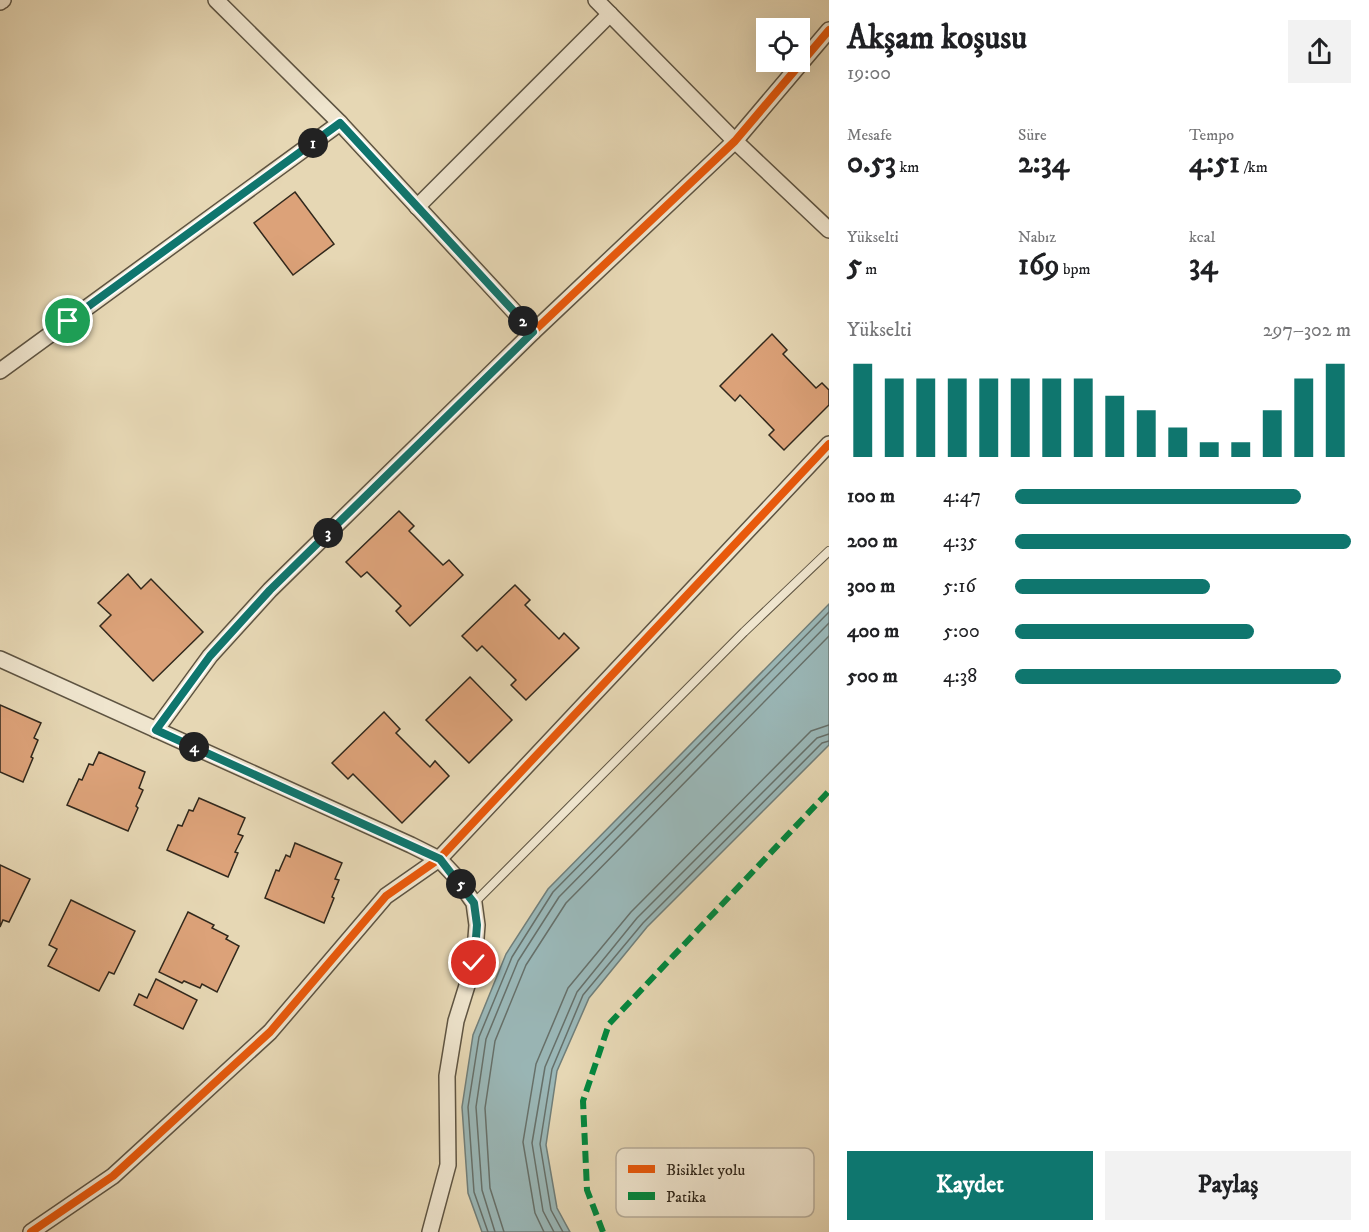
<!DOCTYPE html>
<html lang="tr">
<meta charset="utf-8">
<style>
:root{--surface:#fff;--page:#f2f2f2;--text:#202124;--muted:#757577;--accent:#0f766e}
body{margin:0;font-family:"IM FELL DW Pica",serif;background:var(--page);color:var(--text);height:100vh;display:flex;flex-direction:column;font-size:22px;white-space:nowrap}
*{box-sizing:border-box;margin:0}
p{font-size:20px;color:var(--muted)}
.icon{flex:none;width:33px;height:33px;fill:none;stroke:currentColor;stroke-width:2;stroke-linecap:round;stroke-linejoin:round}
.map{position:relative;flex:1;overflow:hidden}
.drawer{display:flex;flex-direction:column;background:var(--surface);width:540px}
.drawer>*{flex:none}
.buttons{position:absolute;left:756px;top:18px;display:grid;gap:12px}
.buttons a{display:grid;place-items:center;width:54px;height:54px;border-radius:0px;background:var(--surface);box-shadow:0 6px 24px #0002;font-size:30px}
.pin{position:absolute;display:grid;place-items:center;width:51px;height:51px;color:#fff;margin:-26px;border:3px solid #fff;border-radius:50%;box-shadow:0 2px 6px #0007}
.km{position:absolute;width:30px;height:30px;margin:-15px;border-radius:50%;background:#222;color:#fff;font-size:16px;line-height:30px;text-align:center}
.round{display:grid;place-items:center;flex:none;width:63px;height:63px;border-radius:0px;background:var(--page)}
.overview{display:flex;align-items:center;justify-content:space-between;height:102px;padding:0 18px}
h1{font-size:33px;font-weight:800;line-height:45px}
.stats{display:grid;grid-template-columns:repeat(3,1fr);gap:9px;height:102px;padding:6px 18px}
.stats div{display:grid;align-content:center}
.stats b{font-size:30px;font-weight:800}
.stats small{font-size:16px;font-weight:400}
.stats p{font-size:16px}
.chart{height:168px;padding:12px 18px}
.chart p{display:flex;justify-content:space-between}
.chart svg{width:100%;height:108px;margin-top:6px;stroke:var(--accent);stroke-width:6}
.button{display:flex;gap:12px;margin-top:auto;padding:12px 18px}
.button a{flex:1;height:69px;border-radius:0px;background:var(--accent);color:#fff;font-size:24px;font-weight:800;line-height:69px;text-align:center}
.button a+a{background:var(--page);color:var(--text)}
ul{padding:0 18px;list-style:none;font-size:20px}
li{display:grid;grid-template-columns:96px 72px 1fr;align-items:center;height:45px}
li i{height:15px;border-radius:8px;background:var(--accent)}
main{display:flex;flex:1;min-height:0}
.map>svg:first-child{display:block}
.water{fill:#9ab7b7;stroke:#707e79;stroke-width:1.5}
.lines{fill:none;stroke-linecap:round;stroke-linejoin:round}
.shore{stroke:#66706a;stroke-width:1.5}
.building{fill:#dca279;stroke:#31281c;stroke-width:1.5}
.service-casing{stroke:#5e5442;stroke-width:10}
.minor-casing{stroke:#5e5442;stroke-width:18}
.service{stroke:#efe5ce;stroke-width:8}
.minor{stroke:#efe5ce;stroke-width:15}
.quiet{stroke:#00873e;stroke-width:6;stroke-dasharray:12 6;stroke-linecap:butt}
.cycleway-casing{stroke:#efe5ce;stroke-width:11}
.cycleway{stroke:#e8590c;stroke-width:8}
.route-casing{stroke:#fff;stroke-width:12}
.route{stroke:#0f766e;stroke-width:8}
.key{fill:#efe5ce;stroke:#b6ac99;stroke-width:1.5}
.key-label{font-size:16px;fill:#31281c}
</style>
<main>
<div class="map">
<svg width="829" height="1232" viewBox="0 0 829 1232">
<rect width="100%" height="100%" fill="#e6d7b4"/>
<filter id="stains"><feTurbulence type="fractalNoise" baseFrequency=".00333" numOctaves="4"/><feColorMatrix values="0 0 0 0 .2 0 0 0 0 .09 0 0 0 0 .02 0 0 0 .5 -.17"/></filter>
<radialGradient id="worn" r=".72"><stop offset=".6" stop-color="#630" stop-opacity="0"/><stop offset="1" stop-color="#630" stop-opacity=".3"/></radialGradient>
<polygon class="water" points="829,604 829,745 647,927 589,998 557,1071 546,1145 557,1208 570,1232 482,1232 468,1193 462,1107 473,1035 506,954 548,889"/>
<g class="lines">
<g class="shore">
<polyline points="488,1232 474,1192 468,1107 479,1037 512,957 553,892 829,612"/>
<polyline points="495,1232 482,1190 476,1107 486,1039 518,961 559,897 829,623"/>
<polyline points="504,1232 490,1188 485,1108 495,1041 526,965 566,903 829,636"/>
<polyline points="544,1232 535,1213 523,1142 536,1064 568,988 631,912 811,731 829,725"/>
<polyline points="554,1232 543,1211 532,1143 545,1067 577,992 637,918 817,738 829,734"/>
<polyline points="563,1232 551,1210 540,1144 552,1069 583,995 643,923 822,743 829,741"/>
</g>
</g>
<g class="building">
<polygon points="295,192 334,244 293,275 254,223"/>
<polygon points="772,334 787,350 783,354 816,388 822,383 829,390 829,405 784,450 769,435 774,430 740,395 735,401 720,386"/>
<polygon points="399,511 414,526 409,531 443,565 449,560 463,575 410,626 396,611 401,606 367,572 361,577 346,562"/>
<polygon points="128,574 141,589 151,579 203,632 153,681 100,626 111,615 98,603"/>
<polygon points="515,585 530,600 525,605 559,639 564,633 579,648 526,700 511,685 516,680 482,646 477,651 462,636"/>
<polygon points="470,677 512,720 469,763 426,720"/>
<polygon points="0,705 41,723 34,738 38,740 31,757 33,758 23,782 0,772"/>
<polygon points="384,712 400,729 396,733 430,767 435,761 449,776 402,823 353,774 348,779 332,763"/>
<polygon points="99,752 145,772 139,788 143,790 136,806 138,808 128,831 67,805 79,779 82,780 89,764 93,765"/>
<polygon points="199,798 245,818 238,834 243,836 235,852 238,853 228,877 167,850 178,825 182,826 189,810 193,811"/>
<polygon points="295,843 342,863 335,879 339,880 332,897 334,898 324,923 265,898 276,870 279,871 286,855 290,857"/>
<polygon points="0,865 30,879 9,922 3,920 0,927"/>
<polygon points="71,900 135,931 114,974 109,972 99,991 48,966 57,949 49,945"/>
<polygon points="188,912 214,925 212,928 228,936 226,939 239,946 217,992 202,984 200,988 184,981 182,983 159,972"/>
<polygon points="156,979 197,1000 183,1029 134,1005 139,994 147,998"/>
</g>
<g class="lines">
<g class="service-casing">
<polyline id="service" points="474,903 744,632 829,551"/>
</g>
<g class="minor-casing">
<g id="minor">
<polyline points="216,0 340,123 533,332"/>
<polyline points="596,0 735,141 829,230"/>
<polyline points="0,2 3,0"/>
<polyline points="417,207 610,14"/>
<polyline points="0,371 340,123"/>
<polyline points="0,659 411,845 439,859 455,876 474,903 477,925 474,963 456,1021 447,1076 448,1165 430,1232"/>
<polyline points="156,730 210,656 270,590 533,332 735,141 829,30"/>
<polyline points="31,1232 113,1176 270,1032 386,896 439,859 829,444"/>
</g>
</g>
<use href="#service" class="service"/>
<use href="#minor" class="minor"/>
<polyline class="quiet" points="603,1232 587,1190 583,1101 609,1024 829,791"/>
<g class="cycleway-casing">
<g id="cycleway">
<polyline points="156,730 210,656 270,590 533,332 735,141 829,30"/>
<polyline points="31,1232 113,1176 270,1032 386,896 439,859 829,444"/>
</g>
</g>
<use href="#cycleway" class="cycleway"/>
</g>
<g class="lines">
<g class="route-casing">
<polyline id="route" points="68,321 340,123 533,332 270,590 210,656 156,730 440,859 474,903 477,925 474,963"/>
</g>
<use href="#route" class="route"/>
</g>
<rect x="616" y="1148" width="198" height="69" rx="9" class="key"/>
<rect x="628" y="1165" width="27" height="8" fill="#e8590c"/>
<rect x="628" y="1192" width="27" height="8" fill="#00873e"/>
<g class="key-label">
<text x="666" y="1175">Bisiklet yolu</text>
<text x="666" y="1202">Patika</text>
</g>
<rect width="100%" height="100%" filter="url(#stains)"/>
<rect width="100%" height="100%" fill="url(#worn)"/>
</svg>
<div class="buttons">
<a><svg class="icon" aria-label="locate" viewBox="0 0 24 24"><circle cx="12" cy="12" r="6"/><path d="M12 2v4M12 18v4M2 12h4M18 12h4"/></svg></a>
</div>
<div class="pin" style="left:68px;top:321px;background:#1e9e55"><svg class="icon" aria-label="arrive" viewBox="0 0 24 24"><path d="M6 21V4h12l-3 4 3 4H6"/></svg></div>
<div class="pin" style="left:474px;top:963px;background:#d93025"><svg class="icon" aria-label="check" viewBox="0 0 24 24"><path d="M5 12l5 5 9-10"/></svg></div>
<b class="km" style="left:313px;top:143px">1</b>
<b class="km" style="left:523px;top:321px">2</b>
<b class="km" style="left:328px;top:533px">3</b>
<b class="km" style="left:194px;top:747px">4</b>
<b class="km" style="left:461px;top:884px">5</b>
</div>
<section class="drawer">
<div class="overview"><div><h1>Akşam koşusu</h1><p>19:00</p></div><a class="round"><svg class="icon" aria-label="share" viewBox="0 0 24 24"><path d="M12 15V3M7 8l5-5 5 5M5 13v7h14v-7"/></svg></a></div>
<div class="stats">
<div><p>Mesafe</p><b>0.53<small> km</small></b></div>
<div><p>Süre</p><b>2:34</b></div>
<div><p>Tempo</p><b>4:51<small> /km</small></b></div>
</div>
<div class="stats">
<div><p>Yükselti</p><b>5<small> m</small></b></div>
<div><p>Nabız</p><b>169<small> bpm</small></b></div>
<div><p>kcal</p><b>34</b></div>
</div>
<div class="chart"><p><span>Yükselti</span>297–302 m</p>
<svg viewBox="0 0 160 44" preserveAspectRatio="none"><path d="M5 44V6M15 44V12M25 44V12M35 44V12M45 44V12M55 44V12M65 44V12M75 44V12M85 44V19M95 44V25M105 44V32M115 44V38M125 44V38M135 44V25M145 44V12M155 44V6"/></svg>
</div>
<ul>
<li><b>100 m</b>4:47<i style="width:85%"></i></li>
<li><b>200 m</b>4:35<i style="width:100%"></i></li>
<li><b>300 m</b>5:16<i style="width:58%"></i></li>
<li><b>400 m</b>5:00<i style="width:71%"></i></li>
<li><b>500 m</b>4:38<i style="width:97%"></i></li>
</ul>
<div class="button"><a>Kaydet</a><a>Paylaş</a></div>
</section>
</main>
